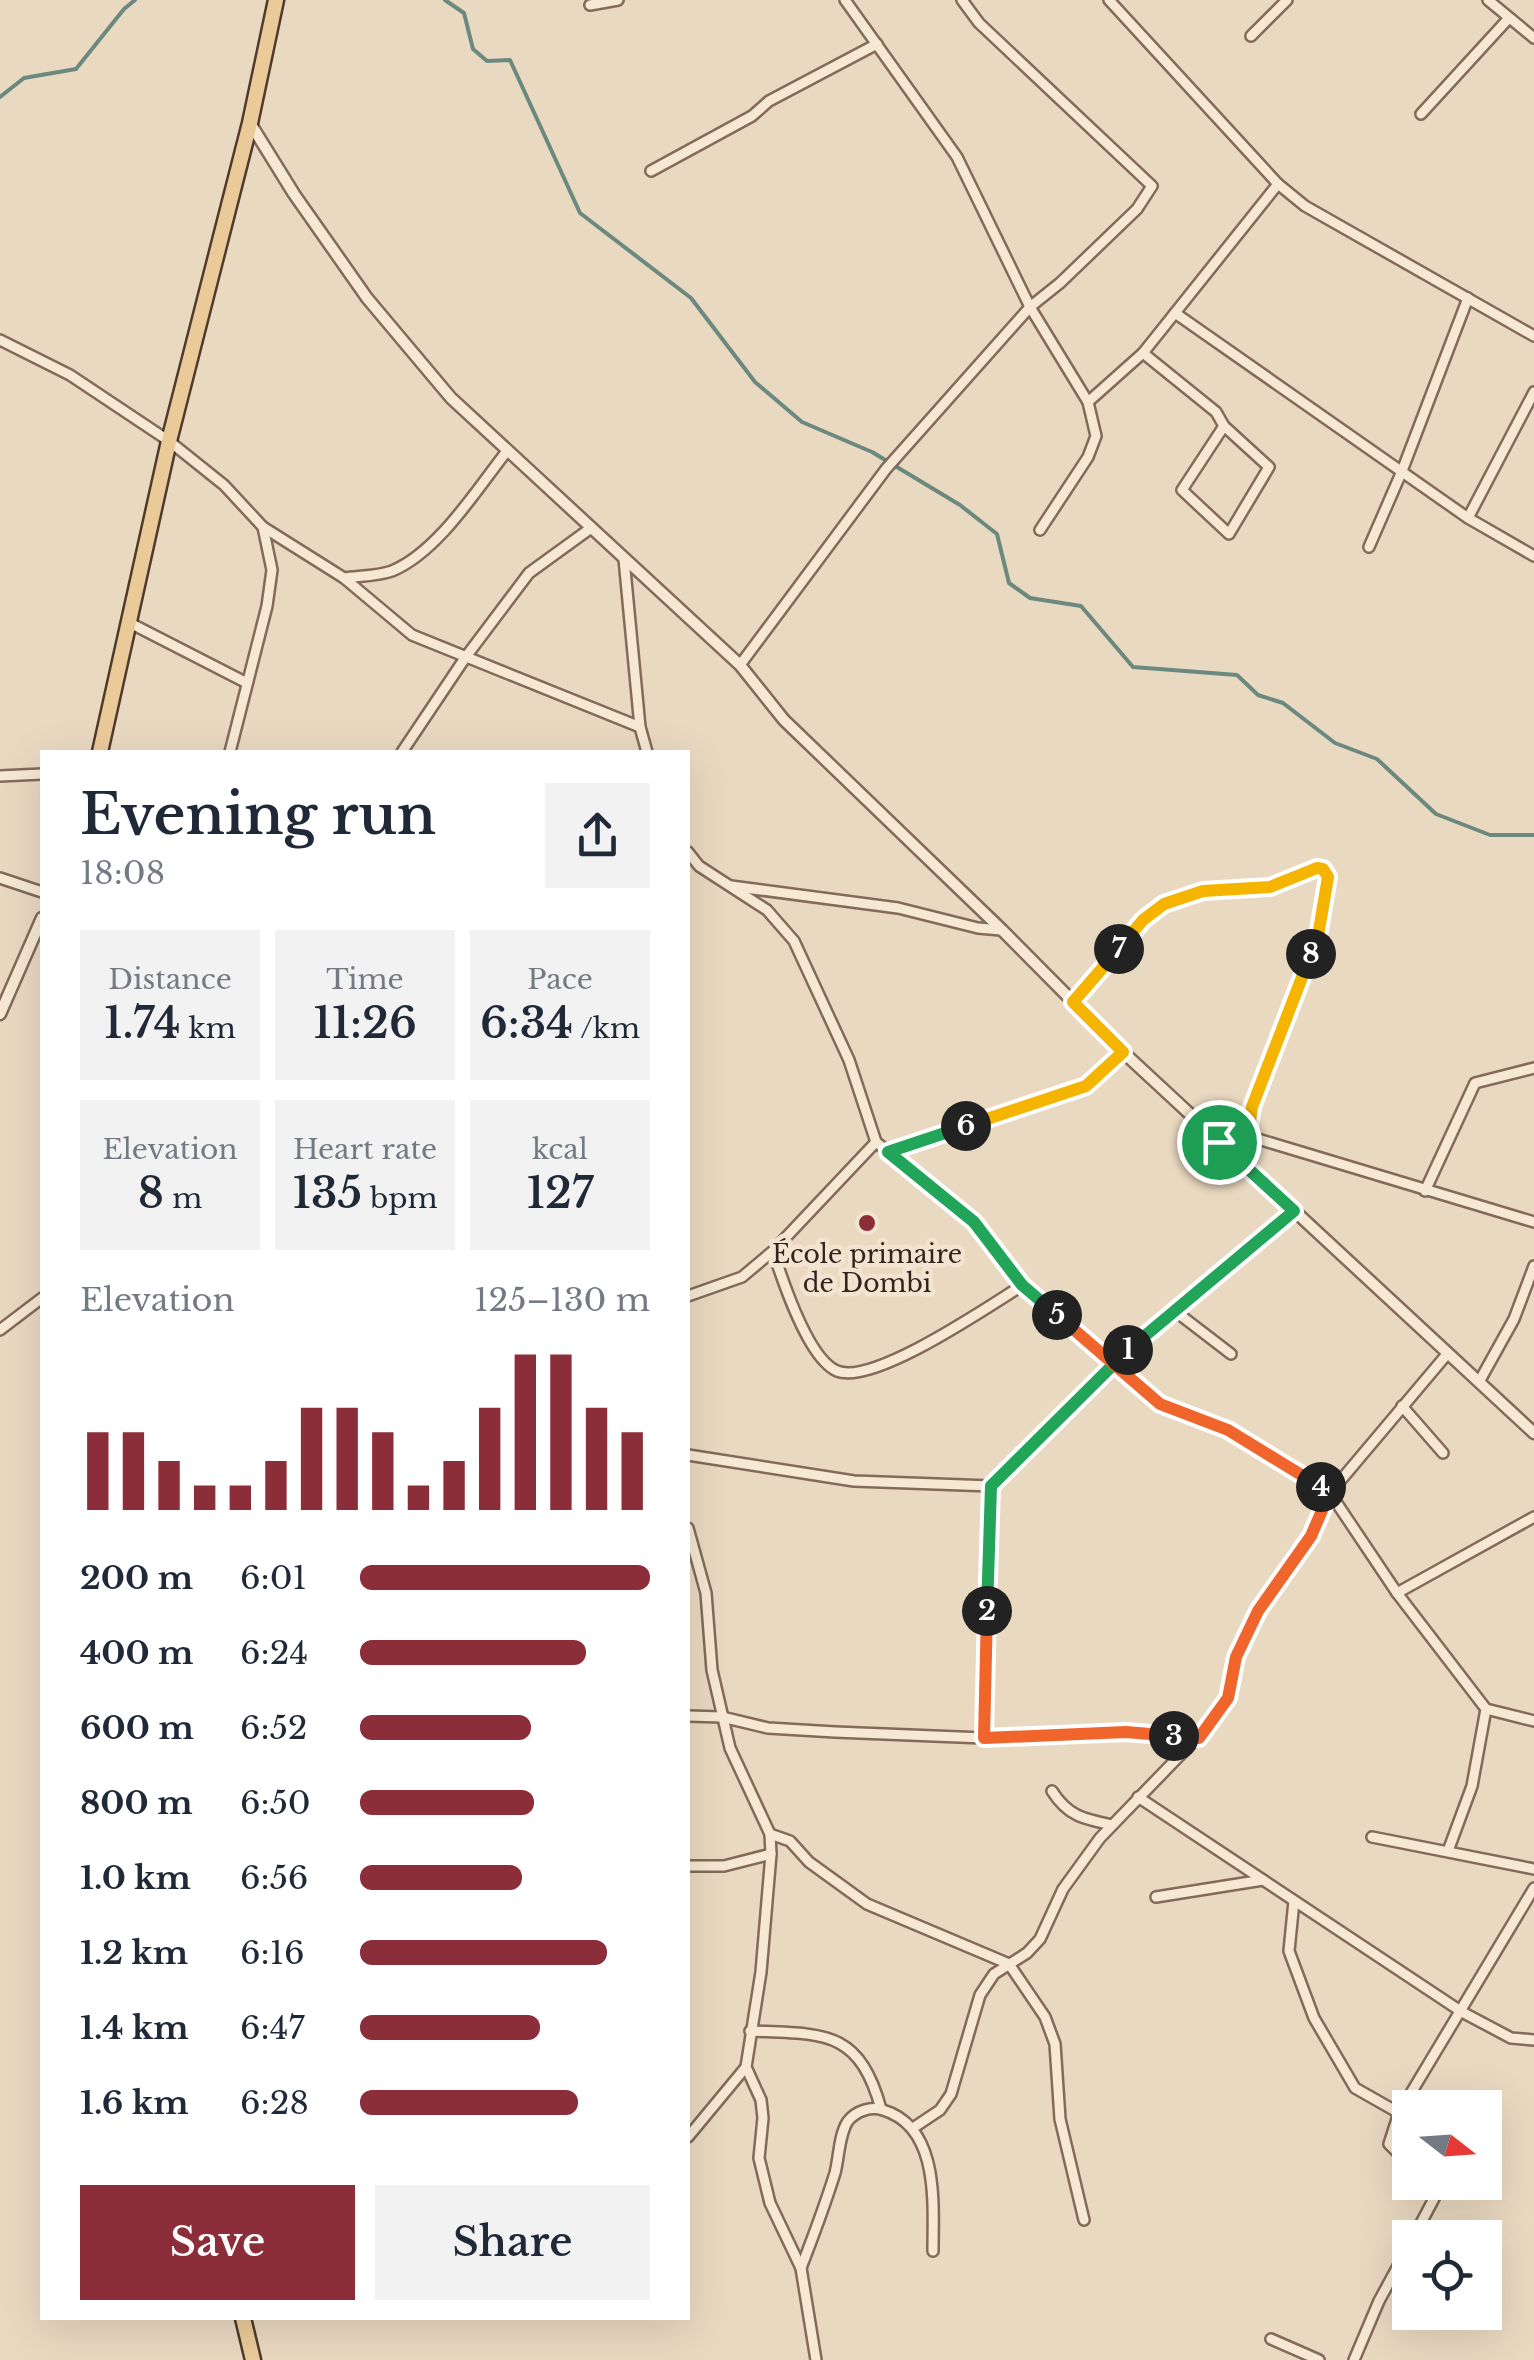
<!DOCTYPE html>
<meta charset="utf-8">
<style>
:root{--surface:#fff;--page:#f2f2f3;--text:#1f2937;--muted:#747a83;--accent:#8c2e39}
body{margin:0;font-family:"Libre Baskerville",serif;background:var(--page);color:var(--text);height:100vh;display:flex;flex-direction:column;font-size:38px;white-space:nowrap}
*{box-sizing:border-box;margin:0}
p{font-size:32px;color:var(--muted)}
.icon{flex:none;width:55px;height:55px;fill:none;stroke:currentColor;stroke-width:2;stroke-linecap:round;stroke-linejoin:round}
.map{position:relative;flex:1;overflow:hidden}
.side{position:absolute;left:40px;top:750px;width:650px;height:1570px;display:flex;flex-direction:column;background:var(--surface);border-radius:0px;box-shadow:0 10px 40px #0002}
.side>*{flex:none}
.needle{width:65px;rotate:107deg}
.controls{position:absolute;left:1392px;top:2090px;display:grid;gap:20px}
.controls a{display:grid;place-items:center;width:110px;height:110px;border-radius:0px;background:var(--surface);box-shadow:0 10px 40px #0002;font-size:50px}
.pin{position:absolute;display:grid;place-items:center;width:85px;height:85px;color:#fff;margin:-42px;border:5px solid #fff;border-radius:50%;box-shadow:0 2px 10px #0007}
.km{position:absolute;width:50px;height:50px;margin:-25px;border-radius:50%;background:#222;color:#fff;font-size:28px;line-height:50px;text-align:center}
.round{display:grid;place-items:center;flex:none;width:105px;height:105px;border-radius:0px;background:var(--page)}
.summary{display:flex;align-items:center;justify-content:space-between;height:170px;padding:0 40px}
h1{font-size:55px;font-weight:600;line-height:75px}
.stats{display:grid;grid-template-columns:repeat(3,1fr);gap:15px;height:170px;padding:10px 40px}
.stats div{display:grid;align-content:center;border-radius:0px;background:var(--page);text-align:center}
.stats b{font-size:42px;font-weight:600}
.stats small{font-size:28px;font-weight:400}
.stats p{font-size:28px}
.chart{height:280px;padding:20px 40px}
.chart p{display:flex;justify-content:space-between}
.chart svg{width:100%;height:180px;margin-top:10px;stroke:var(--accent);stroke-width:6}
.action{display:flex;gap:20px;margin-top:auto;padding:20px 40px}
.action a{flex:1;height:115px;border-radius:0px;background:var(--accent);color:#fff;font-size:40px;font-weight:600;line-height:115px;text-align:center}
.action a+a{background:var(--page);color:var(--text)}
ul{padding:0 40px;list-style:none;font-size:32px}
li{display:grid;grid-template-columns:160px 120px 1fr;align-items:center;height:75px}
li i{height:25px;border-radius:12px;background:var(--accent)}
.map>svg:first-child{display:block}
.lines{fill:none;stroke-linecap:round;stroke-linejoin:round}
.stream{stroke:#6b897f;stroke-width:4}
.minor-casing{stroke:#826b5a;stroke-width:14}
.tertiary-casing{stroke:#826b5a;stroke-width:15}
.primary-casing{stroke:#503a2e;stroke-width:19}
.minor{stroke:#f6e8d3;stroke-width:9}
.tertiary{stroke:#f6e8d3;stroke-width:10}
.primary{stroke:#ebca9a;stroke-width:14}
.split-1-casing{stroke:#fff;stroke-width:20}
.split-2-casing{stroke:#fff;stroke-width:20}
.split-3-casing{stroke:#fff;stroke-width:20}
.split-4-casing{stroke:#fff;stroke-width:20}
.split-5-casing{stroke:#fff;stroke-width:20}
.split-6-casing{stroke:#fff;stroke-width:20}
.split-7-casing{stroke:#fff;stroke-width:20}
.split-8-casing{stroke:#fff;stroke-width:20}
.split-9-casing{stroke:#fff;stroke-width:20}
.split-1{stroke:#22a559;stroke-width:12}
.split-2{stroke:#22a559;stroke-width:12}
.split-3{stroke:#f0652b;stroke-width:12}
.split-4{stroke:#f0652b;stroke-width:12}
.split-5{stroke:#f0652b;stroke-width:12}
.split-6{stroke:#22a559;stroke-width:12}
.split-7{stroke:#f5b400;stroke-width:12}
.split-8{stroke:#f5b400;stroke-width:12}
.split-9{stroke:#f5b400;stroke-width:12}
.poi-dot{fill:#8c2e39;stroke:#f2e4d0;stroke-width:4}
.labels{text-anchor:middle;stroke-width:9;stroke-linejoin:round;paint-order:stroke}
.poi-label{font-size:25px;fill:#32251d;stroke:#f2e4d0}
</style>
<div class="map">
<svg width="1534" height="2360" viewBox="0 0 1534 2360">
<rect width="100%" height="100%" fill="#ead9c1"/>
<g class="lines">
<g class="stream">
<polyline points="445,0 464,13 473,49 487,61 510,60 580,213 691,298 755,382 802,422 872,452 960,505 997,534 1009,583 1030,598 1081,606 1133,667 1237,675 1258,695 1283,703 1335,743 1377,759 1436,814 1490,835 1534,835"/>
<polyline points="0,97 24,78 76,69 124,9 135,0"/>
</g>
<g class="minor-casing">
<g id="minor">
<polyline points="845,0 957,157 1030,307 1088,402 1096,436 1088,457 1040,530"/>
<polyline points="1109,0 1278,184 1305,206 1534,336"/>
<polyline points="1488,0 1534,38"/>
<polyline points="590,5 618,0"/>
<polyline points="1251,36 1287,0"/>
<polyline points="1421,114 1509,18"/>
<polyline points="651,171 752,116 769,101 877,44"/>
<polyline points="1175,313 1468,518 1534,556"/>
<polyline points="0,340 70,375 169,441 224,485 263,527 344,578 412,635 640,727"/>
<polyline points="1143,353 1216,412 1224,426 1182,490 1229,534 1269,467 1224,426"/>
<polyline points="1088,402 1143,353 1278,184"/>
<polyline points="1468,518 1534,392"/>
<polyline points="1369,547 1402,471 1468,298"/>
<polyline points="624,559 640,727 647,752"/>
<path d="M344,578C359,576 378,576 392,571C438,552 477,489 507,451"/>
<polyline points="128,622 247,683"/>
<polyline points="740,665 886,469 1030,307 1060,283 1137,209 1152,186 979,23 962,0"/>
<polyline points="230,752 267,606 272,570 263,527"/>
<polyline points="402,752 465,658 529,573 591,528"/>
<polyline points="0,776 42,774"/>
<polyline points="688,852 699,866 767,910 794,941 849,1060 876,1142 974,1222 1023,1285 1160,1404 1228,1430 1330,1493 1397,1593 1486,1709 1534,1721"/>
<polyline points="0,878 42,892"/>
<polyline points="731,886 898,908 978,928 1001,930"/>
<polyline points="1073,1002 1143,920 1164,904 1203,891 1270,887 1317,868 1323,869 1327,877 1318,936 1252,1107 1248,1136"/>
<path d="M876,1142L773,1251C782,1279 808,1359 837,1371C873,1386 989,1306 1023,1285"/>
<polyline points="1219,1142 1248,1136 1534,1222"/>
<polyline points="888,1152 1087,1086 1123,1052"/>
<polyline points="1425,1191 1475,1083 1534,1068"/>
<polyline points="688,1296 742,1277 773,1251"/>
<polyline points="1175,1311 1231,1354"/>
<polyline points="0,1330 42,1298"/>
<polyline points="1479,1382 1514,1319 1534,1266"/>
<polyline points="1402,1406 1443,1453"/>
<polyline points="688,1455 854,1481 991,1486"/>
<polyline points="688,1528 706,1593 712,1670 730,1748 770,1834 771,1854 761,1972 746,2067 761,2100 763,2118 759,2158 770,2203 801,2268 816,2360"/>
<polyline points="1397,1593 1534,1517"/>
<polyline points="688,1716 722,1717 768,1728 835,1732 984,1738 1127,1732 1199,1738"/>
<polyline points="984,1738 991,1486 1112,1364 1294,1211"/>
<path d="M1052,1791C1068,1816 1083,1819 1112,1825"/>
<polyline points="1138,1797 1462,2012 1511,2038 1534,2040"/>
<polyline points="770,1834 790,1841 809,1862 867,1904 1009,1964 1045,2017 1055,2044 1060,2119 1084,2220"/>
<polyline points="1372,1837 1534,1869"/>
<polyline points="1448,1851 1472,1786 1486,1709"/>
<polyline points="688,1866 724,1866 771,1854"/>
<polyline points="1156,1897 1263,1880"/>
<polyline points="1294,1901 1289,1951 1314,2018 1355,2088 1399,2113"/>
<path d="M750,2031C824,2034 859,2029 881,2109"/>
<polyline points="913,2128 940,2110 951,2094 980,1995 994,1974 1027,1953 1040,1939 1063,1889 1100,1838 1216,1718 1228,1697 1236,1657 1258,1611 1311,1536 1330,1493 1448,1353"/>
<polyline points="688,2137 746,2067"/>
<polyline points="1410,2165 1389,2144 1399,2113 1534,1888"/>
<polyline points="1413,2238 1438,2191 1432,2182"/>
<path d="M801,2268C813,2237 825,2205 835,2173C839,2158 839,2134 848,2121C856,2111 871,2106 883,2110C940,2127 933,2204 933,2251"/>
<polyline points="1271,2339 1319,2360"/>
<polyline points="1354,2360 1379,2301 1410,2244"/>
</g>
</g>
<g class="tertiary-casing">
<g id="tertiary">
<polyline points="250,123 294,194 367,298 451,398 740,665 784,720 1002,930 1123,1052 1534,1433"/>
<polyline points="0,1014 42,918"/>
</g>
</g>
<g class="primary-casing">
<g id="primary">
<polyline points="100,752 169,441 250,123 276,0"/>
<polyline points="243,2318 253,2360"/>
</g>
</g>
<use href="#minor" class="minor"/>
<use href="#tertiary" class="tertiary"/>
<use href="#primary" class="primary"/>
</g>
<g class="lines">
<g class="split-1-casing">
<polyline id="split-1" points="1128,1350 1294,1211 1219,1142"/>
</g>
<g class="split-2-casing">
<polyline id="split-2" points="987,1611 991,1486 1128,1350"/>
</g>
<g class="split-3-casing">
<polyline id="split-3" points="987,1611 984,1738 1126,1732 1174,1736"/>
</g>
<g class="split-4-casing">
<polyline id="split-4" points="1174,1736 1199,1738 1228,1698 1236,1657 1258,1611 1311,1536 1330,1492 1321,1487"/>
</g>
<g class="split-5-casing">
<polyline id="split-5" points="1057,1315 1160,1404 1228,1430 1321,1487"/>
</g>
<g class="split-6-casing">
<polyline id="split-6" points="966,1126 888,1152 974,1222 1022,1285 1057,1315"/>
</g>
<g class="split-7-casing">
<polyline id="split-7" points="966,1126 1086,1086 1123,1052 1073,1002 1119,949"/>
</g>
<g class="split-8-casing">
<polyline id="split-8" points="1119,949 1143,920 1164,904 1203,891 1270,887 1317,868 1323,869 1328,877 1318,936 1311,954"/>
</g>
<g class="split-9-casing">
<polyline id="split-9" points="1219,1142 1248,1136 1252,1107 1311,954"/>
</g>
<use href="#split-1" class="split-1"/>
<use href="#split-2" class="split-2"/>
<use href="#split-3" class="split-3"/>
<use href="#split-4" class="split-4"/>
<use href="#split-5" class="split-5"/>
<use href="#split-6" class="split-6"/>
<use href="#split-7" class="split-7"/>
<use href="#split-8" class="split-8"/>
<use href="#split-9" class="split-9"/>
</g>
<circle class="poi-dot" cx="867" cy="1223" r="10"/>
<g class="labels">
<g class="poi-label">
<text x="867" y="1263">École primaire<tspan x="867" dy="29">de Dombi</tspan></text>
</g>
</g>
</svg>
<div class="controls">
<a><svg class="needle" viewBox="-14 -14 28 28"><path d="M0-13l5 13h-10z" fill="#e53935"/><path d="M0 13l5-13h-10z" fill="#747a83"/></svg></a>
<a><svg class="icon" aria-label="locate" viewBox="0 0 24 24"><circle cx="12" cy="12" r="6"/><path d="M12 2v4M12 18v4M2 12h4M18 12h4"/></svg></a>
</div>
<div class="pin" style="left:1219px;top:1142px;background:#1e9e55"><svg class="icon" aria-label="arrive" viewBox="0 0 24 24"><path d="M6 21V4h12l-3 4 3 4H6"/></svg></div>
<b class="km" style="left:1128px;top:1350px">1</b>
<b class="km" style="left:987px;top:1611px">2</b>
<b class="km" style="left:1174px;top:1736px">3</b>
<b class="km" style="left:1321px;top:1487px">4</b>
<b class="km" style="left:1057px;top:1315px">5</b>
<b class="km" style="left:966px;top:1126px">6</b>
<b class="km" style="left:1119px;top:949px">7</b>
<b class="km" style="left:1311px;top:954px">8</b>
<section class="side">
<div class="summary"><div><h1>Evening run</h1><p>18:08</p></div><a class="round"><svg class="icon" aria-label="share" viewBox="0 0 24 24"><path d="M12 15V3M7 8l5-5 5 5M5 13v7h14v-7"/></svg></a></div>
<div class="stats">
<div><p>Distance</p><b>1.74<small> km</small></b></div>
<div><p>Time</p><b>11:26</b></div>
<div><p>Pace</p><b>6:34<small> /km</small></b></div>
</div>
<div class="stats">
<div><p>Elevation</p><b>8<small> m</small></b></div>
<div><p>Heart rate</p><b>135<small> bpm</small></b></div>
<div><p>kcal</p><b>127</b></div>
</div>
<div class="chart"><p><span>Elevation</span>125–130 m</p>
<svg viewBox="0 0 160 44" preserveAspectRatio="none"><path d="M5 44V25M15 44V25M25 44V32M35 44V38M45 44V38M55 44V32M65 44V19M75 44V19M85 44V25M95 44V38M105 44V32M115 44V19M125 44V6M135 44V6M145 44V19M155 44V25"/></svg>
</div>
<ul>
<li><b>200 m</b>6:01<i style="width:100%"></i></li>
<li><b>400 m</b>6:24<i style="width:78%"></i></li>
<li><b>600 m</b>6:52<i style="width:59%"></i></li>
<li><b>800 m</b>6:50<i style="width:60%"></i></li>
<li><b>1.0 km</b>6:56<i style="width:56%"></i></li>
<li><b>1.2 km</b>6:16<i style="width:85%"></i></li>
<li><b>1.4 km</b>6:47<i style="width:62%"></i></li>
<li><b>1.6 km</b>6:28<i style="width:75%"></i></li>
</ul>
<div class="action"><a>Save</a><a>Share</a></div>
</section>
</div>
